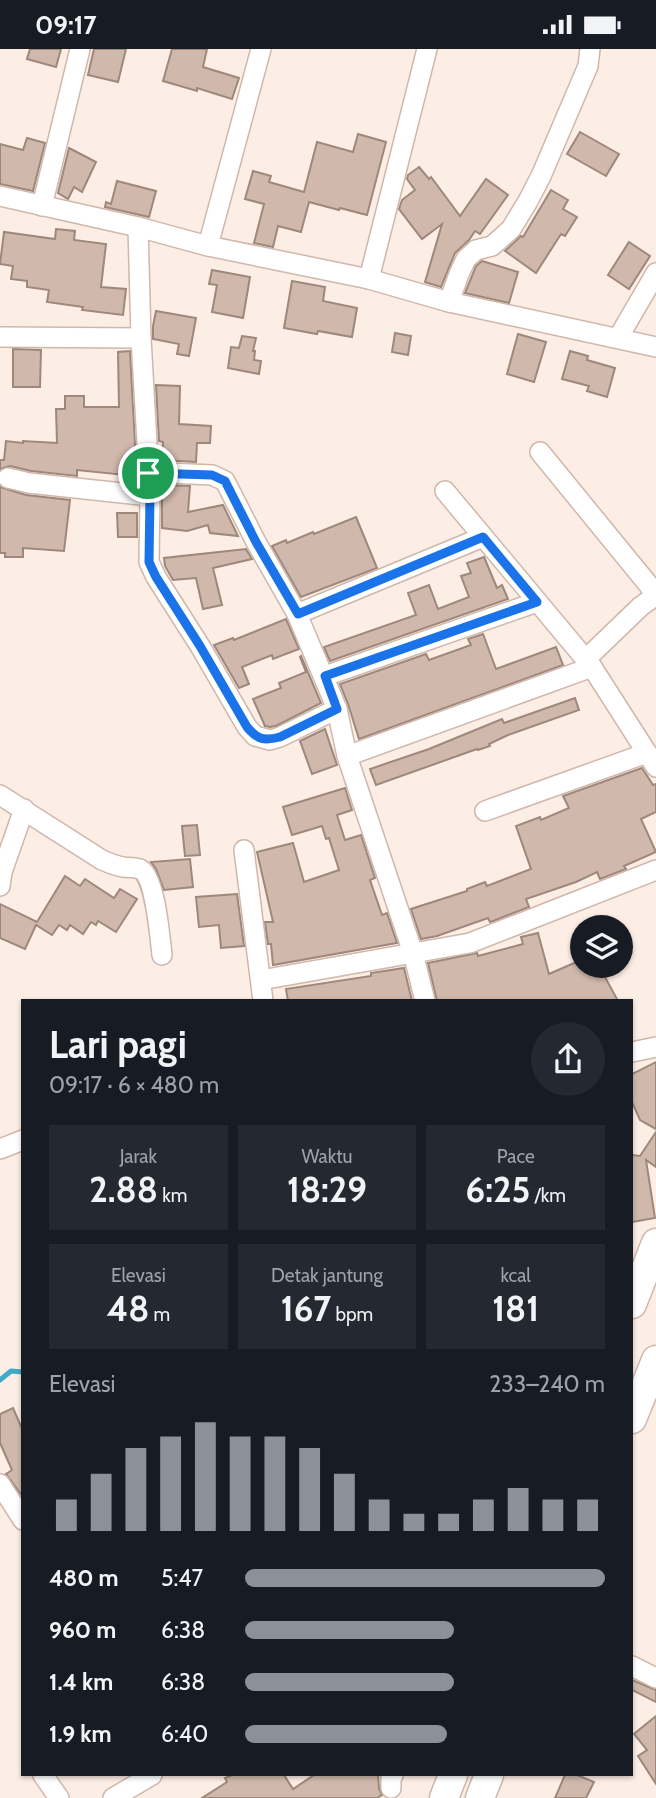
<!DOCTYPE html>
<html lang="id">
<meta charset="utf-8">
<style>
:root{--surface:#171b24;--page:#242831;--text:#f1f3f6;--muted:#9ea1a6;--accent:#8c9099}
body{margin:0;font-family:Cabin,sans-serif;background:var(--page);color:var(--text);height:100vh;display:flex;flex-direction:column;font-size:26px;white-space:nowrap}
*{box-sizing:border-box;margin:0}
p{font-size:23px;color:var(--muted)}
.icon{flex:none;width:38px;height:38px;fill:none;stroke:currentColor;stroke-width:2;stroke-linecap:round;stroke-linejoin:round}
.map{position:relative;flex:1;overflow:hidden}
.details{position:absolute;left:21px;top:950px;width:612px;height:777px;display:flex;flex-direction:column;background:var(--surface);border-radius:0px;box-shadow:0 2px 5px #0004}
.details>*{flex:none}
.fabs{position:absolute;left:570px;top:866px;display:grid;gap:14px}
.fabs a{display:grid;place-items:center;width:63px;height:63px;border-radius:50%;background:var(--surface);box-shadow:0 2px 5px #0004;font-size:35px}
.pin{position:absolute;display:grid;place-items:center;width:60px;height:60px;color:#fff;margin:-30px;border:4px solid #fff;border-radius:50%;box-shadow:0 2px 7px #0007}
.round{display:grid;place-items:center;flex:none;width:74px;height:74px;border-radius:37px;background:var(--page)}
.overview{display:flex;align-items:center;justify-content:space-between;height:119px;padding:0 28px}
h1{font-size:38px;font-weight:800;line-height:52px}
.metrics{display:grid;grid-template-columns:repeat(3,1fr);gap:10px;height:119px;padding:7px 28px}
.metrics div{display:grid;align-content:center;border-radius:0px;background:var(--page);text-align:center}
.metrics b{font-size:35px;font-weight:800}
.metrics small{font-size:19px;font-weight:400}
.metrics p{font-size:19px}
.chart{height:196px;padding:14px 28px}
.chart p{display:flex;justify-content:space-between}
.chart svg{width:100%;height:126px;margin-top:7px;stroke:var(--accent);stroke-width:6}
ul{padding:0 28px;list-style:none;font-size:23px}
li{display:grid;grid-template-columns:112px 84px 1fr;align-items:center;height:52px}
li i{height:18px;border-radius:9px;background:var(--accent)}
.status{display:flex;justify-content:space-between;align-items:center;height:49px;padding:0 35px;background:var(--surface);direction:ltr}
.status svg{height:19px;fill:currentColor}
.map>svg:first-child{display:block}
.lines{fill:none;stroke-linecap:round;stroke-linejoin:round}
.stream{stroke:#42aac6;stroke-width:5}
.building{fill:#d0b8ac;stroke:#9e877b;stroke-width:2}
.minor-casing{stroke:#d0b7ab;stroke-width:22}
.highway-casing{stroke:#d0b7ab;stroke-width:31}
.minor{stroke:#fff;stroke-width:19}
.highway{stroke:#fff;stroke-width:28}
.route-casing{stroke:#fff;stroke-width:14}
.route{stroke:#1a73e8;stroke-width:9}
</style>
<div class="status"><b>09:17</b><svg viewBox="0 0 49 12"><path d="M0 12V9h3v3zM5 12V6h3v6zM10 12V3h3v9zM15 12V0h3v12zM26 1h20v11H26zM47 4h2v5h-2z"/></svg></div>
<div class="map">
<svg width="656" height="1749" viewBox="0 0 656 1749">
<rect width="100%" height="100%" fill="#fcede5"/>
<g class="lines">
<polyline class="stream" points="0,1331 11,1322 23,1323"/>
</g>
<g class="building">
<polygon points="30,0 61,0 56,18 27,10"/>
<polygon points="94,0 126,0 118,33 88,26"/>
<polygon points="172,0 207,0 203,18 239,29 232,50 197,39 197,42 163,32"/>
<polygon points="580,83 619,105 606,127 567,105"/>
<polygon points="358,85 386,93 367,166 340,159 339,161 309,153 301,183 278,177 273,198 254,194 264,155 245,150 253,122 271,127 269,133 304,143 317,93 353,103"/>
<polygon points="27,89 45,94 33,142 0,135 0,95 23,101"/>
<polygon points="69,99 96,113 82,143 74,138 68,150 58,144"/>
<polygon points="419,118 429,130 431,128 460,167 486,130 508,146 480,185 475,182 469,191 455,204 441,238 425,233 442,175 422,190 399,160 402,151 415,141 407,130 408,126"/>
<polygon points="117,132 156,142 149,168 105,158 106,153 111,155"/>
<polygon points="551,141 568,151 563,160 577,168 565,187 561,185 536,224 505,202 521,187 523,188"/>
<polygon points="56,180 75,182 74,191 106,195 101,238 126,240 123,266 82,261 83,258 47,253 49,241 27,238 27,232 11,230 13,217 0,215 4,183 55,190"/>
<polygon points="629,193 650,207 629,240 608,226"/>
<polygon points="482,212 518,223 509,254 465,244 476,217"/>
<polygon points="212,221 250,228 243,269 212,263 217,236 209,235"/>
<polygon points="292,232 325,238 323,252 357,259 352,288 318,282 317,285 284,279"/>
<polygon points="156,262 196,269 189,307 177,305 179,295 153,290 153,277"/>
<polygon points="395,284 411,287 408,306 392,303"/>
<polygon points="518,285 546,293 534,333 507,325"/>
<polygon points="242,287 256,289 253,302 255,302 254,311 261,312 259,325 228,319 231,298 239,299"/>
<polygon points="13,300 41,301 40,338 13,338"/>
<polygon points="130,302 136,414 135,427 77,421 77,427 31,422 10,417 0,420 0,411 4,411 6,392 23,394 23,392 57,394 56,360 65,360 65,347 84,347 84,358 119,358 118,303"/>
<polygon points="570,302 588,307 587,311 615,319 607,348 587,342 589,337 562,330"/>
<polygon points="156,336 180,337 179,375 211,377 210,394 197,394 196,413 162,411 163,393 159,392"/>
<polygon points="162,436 190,437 188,463 223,456 238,487 210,484 208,476 187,482 162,479"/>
<polygon points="0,438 26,446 70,451 64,502 23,499 23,508 5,508 5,504 0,504"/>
<polygon points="117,464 137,464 137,488 118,488"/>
<polygon points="356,468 377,519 301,548 272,497 286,491 287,494 313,483 314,485"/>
<polygon points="246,500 252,510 213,519 222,556 203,560 196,529 173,531 165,517 164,509"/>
<polygon points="484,508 497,539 502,536 508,550 330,612 324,598 416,566 408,544 429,536 438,560 469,548 461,527 471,524 467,514"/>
<polygon points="286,570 299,600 273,610 272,606 242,618 249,635 239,639 214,596 233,589 234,591"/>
<polygon points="483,585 496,620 556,598 563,616 359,690 348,655 340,635 426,605 429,611 471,596 468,590"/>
<polygon points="301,607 321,654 276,677 270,678 265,677 253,650 281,639 279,634 306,623 300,608"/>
<polygon points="575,649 579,661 508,686 489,695 490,697 478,701 477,700 376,736 370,720 429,700 502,670 504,674"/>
<polygon points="325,680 337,716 312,725 300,692"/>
<polygon points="642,719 653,736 656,735 656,763 641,770 656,803 624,817 626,820 600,830 597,823 576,833 526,850 529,858 493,872 490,873 488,869 437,887 421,890 411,860 467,842 467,840 485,833 487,837 531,820 516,777 540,768 541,771 569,759 563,747"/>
<polygon points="345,739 352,761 337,766 345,791 361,786 375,829 370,831 382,866 387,864 397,894 273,916 271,895 268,895 265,873 273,873 257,803 293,794 304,833 339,821 329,789 326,790 322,777 292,786 283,758"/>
<polygon points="197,776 200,806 185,807 182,777"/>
<polygon points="190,810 193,838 164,841 156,820 151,813"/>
<polygon points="65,827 80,837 85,830 114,849 120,840 137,850 116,883 98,872 96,876 91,873 83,885 70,876 67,881 59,876 52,886 36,876 25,900 0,889 0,855 37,873"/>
<polygon points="237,845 244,897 221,899 219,876 199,878 196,848"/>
<polygon points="538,884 549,925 583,910 583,917 599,917 618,952 437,952 428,914 477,904 478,907 523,895 521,888"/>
<polygon points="404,919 412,952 288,952 286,940 371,927 371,924"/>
<polygon points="656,1013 656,1080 640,1071 632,1053 632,1025"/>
<polygon points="656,1083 656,1118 646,1111 655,1169 632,1173 632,1106 640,1107"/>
<polygon points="13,1359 23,1382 23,1448 6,1425 12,1421 0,1394 0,1365"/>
<polygon points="632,1631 656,1641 656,1653 632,1641"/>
<polygon points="656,1667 656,1735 638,1707 647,1701 634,1685"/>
<polygon points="232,1726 284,1726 293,1740 314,1726 378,1726 379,1740 382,1746 377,1749 202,1749 227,1733 225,1729"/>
<polygon points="565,1726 577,1726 594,1733 586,1749 555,1749"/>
</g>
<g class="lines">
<g class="minor-casing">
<g id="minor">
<polyline points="0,147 138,178 208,197 369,230 449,253 656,298"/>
<polyline points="42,157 80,0"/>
<polyline points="138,178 141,289 150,447 149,513 156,528 200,597 247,678 255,687 270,691 280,688 337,660"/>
<polyline points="208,197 261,0"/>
<polyline points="369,230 427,0"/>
<polyline points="449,253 459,225 466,210 476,201 492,197 511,180 528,152 541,127 588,17 590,0"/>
<polyline points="0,288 141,289"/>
<polyline points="618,289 656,224"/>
<polyline points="540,403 656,545"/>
<polyline points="148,423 212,426 225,432 256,493 297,565 337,660 347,707"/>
<polyline points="8,429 29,434 150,447"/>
<polyline points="445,442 592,618 656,718"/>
<polyline points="297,565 483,488"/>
<polyline points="586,610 640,558 656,546"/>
<polyline points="325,627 537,553"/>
<path d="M0,746L102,811C109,814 116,817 123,818C129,819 134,818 140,820C155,827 160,888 162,906"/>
<polyline points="485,762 647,704"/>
<polyline points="244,801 263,952"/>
<polyline points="0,837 2,823 24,760"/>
<polyline points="261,931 470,894 656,821"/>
<polyline points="425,952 413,904 347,707 592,618"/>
<polyline points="632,1003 656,998"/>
<polyline points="0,1100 23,1091"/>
<polyline points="0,1435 23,1471"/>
<polyline points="632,1617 656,1629"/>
<polyline points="43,1726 59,1749"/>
<polyline points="391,1739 391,1728 393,1726"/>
<polyline points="113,1749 152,1726"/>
</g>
</g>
<g class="highway-casing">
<g id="highway">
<polyline points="632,1255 656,1194"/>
<polyline points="632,1370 656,1311"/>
<polyline points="444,1749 453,1726"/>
<polyline points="480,1749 489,1726"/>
</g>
</g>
<use href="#minor" class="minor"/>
<use href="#highway" class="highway"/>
</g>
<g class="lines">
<g class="route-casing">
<path id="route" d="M148,424L212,426L225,432L256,493L298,565L483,488L537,553L325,627L337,660L280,688C264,692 258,691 247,678L200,597L156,528L149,513L150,447Z"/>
</g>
<use href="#route" class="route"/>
</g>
</svg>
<div class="fabs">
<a><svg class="icon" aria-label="layers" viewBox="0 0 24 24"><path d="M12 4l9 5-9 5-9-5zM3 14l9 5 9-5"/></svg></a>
</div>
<div class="pin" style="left:148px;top:424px;background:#1e9e55"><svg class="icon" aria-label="arrive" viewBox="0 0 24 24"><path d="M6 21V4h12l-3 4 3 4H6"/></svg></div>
<section class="details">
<div class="overview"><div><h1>Lari pagi</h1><p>09:17 · 6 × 480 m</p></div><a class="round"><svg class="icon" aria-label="share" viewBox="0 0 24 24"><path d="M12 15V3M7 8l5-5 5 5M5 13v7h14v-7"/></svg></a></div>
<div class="metrics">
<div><p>Jarak</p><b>2.88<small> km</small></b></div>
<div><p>Waktu</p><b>18:29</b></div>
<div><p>Pace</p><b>6:25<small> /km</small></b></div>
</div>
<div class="metrics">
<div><p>Elevasi</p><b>48<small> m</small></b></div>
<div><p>Detak jantung</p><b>167<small> bpm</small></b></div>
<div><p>kcal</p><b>181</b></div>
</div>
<div class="chart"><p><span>Elevasi</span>233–240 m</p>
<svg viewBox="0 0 160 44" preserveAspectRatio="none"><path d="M5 44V33M15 44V24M25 44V15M35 44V11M45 44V6M55 44V11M65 44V11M75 44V15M85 44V24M95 44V33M105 44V38M115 44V38M125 44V33M135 44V29M145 44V33M155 44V33"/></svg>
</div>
<ul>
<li><b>480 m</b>5:47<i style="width:100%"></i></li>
<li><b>960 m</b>6:38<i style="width:58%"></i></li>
<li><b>1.4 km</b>6:38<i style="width:58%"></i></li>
<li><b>1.9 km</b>6:40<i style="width:56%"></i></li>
</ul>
</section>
</div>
